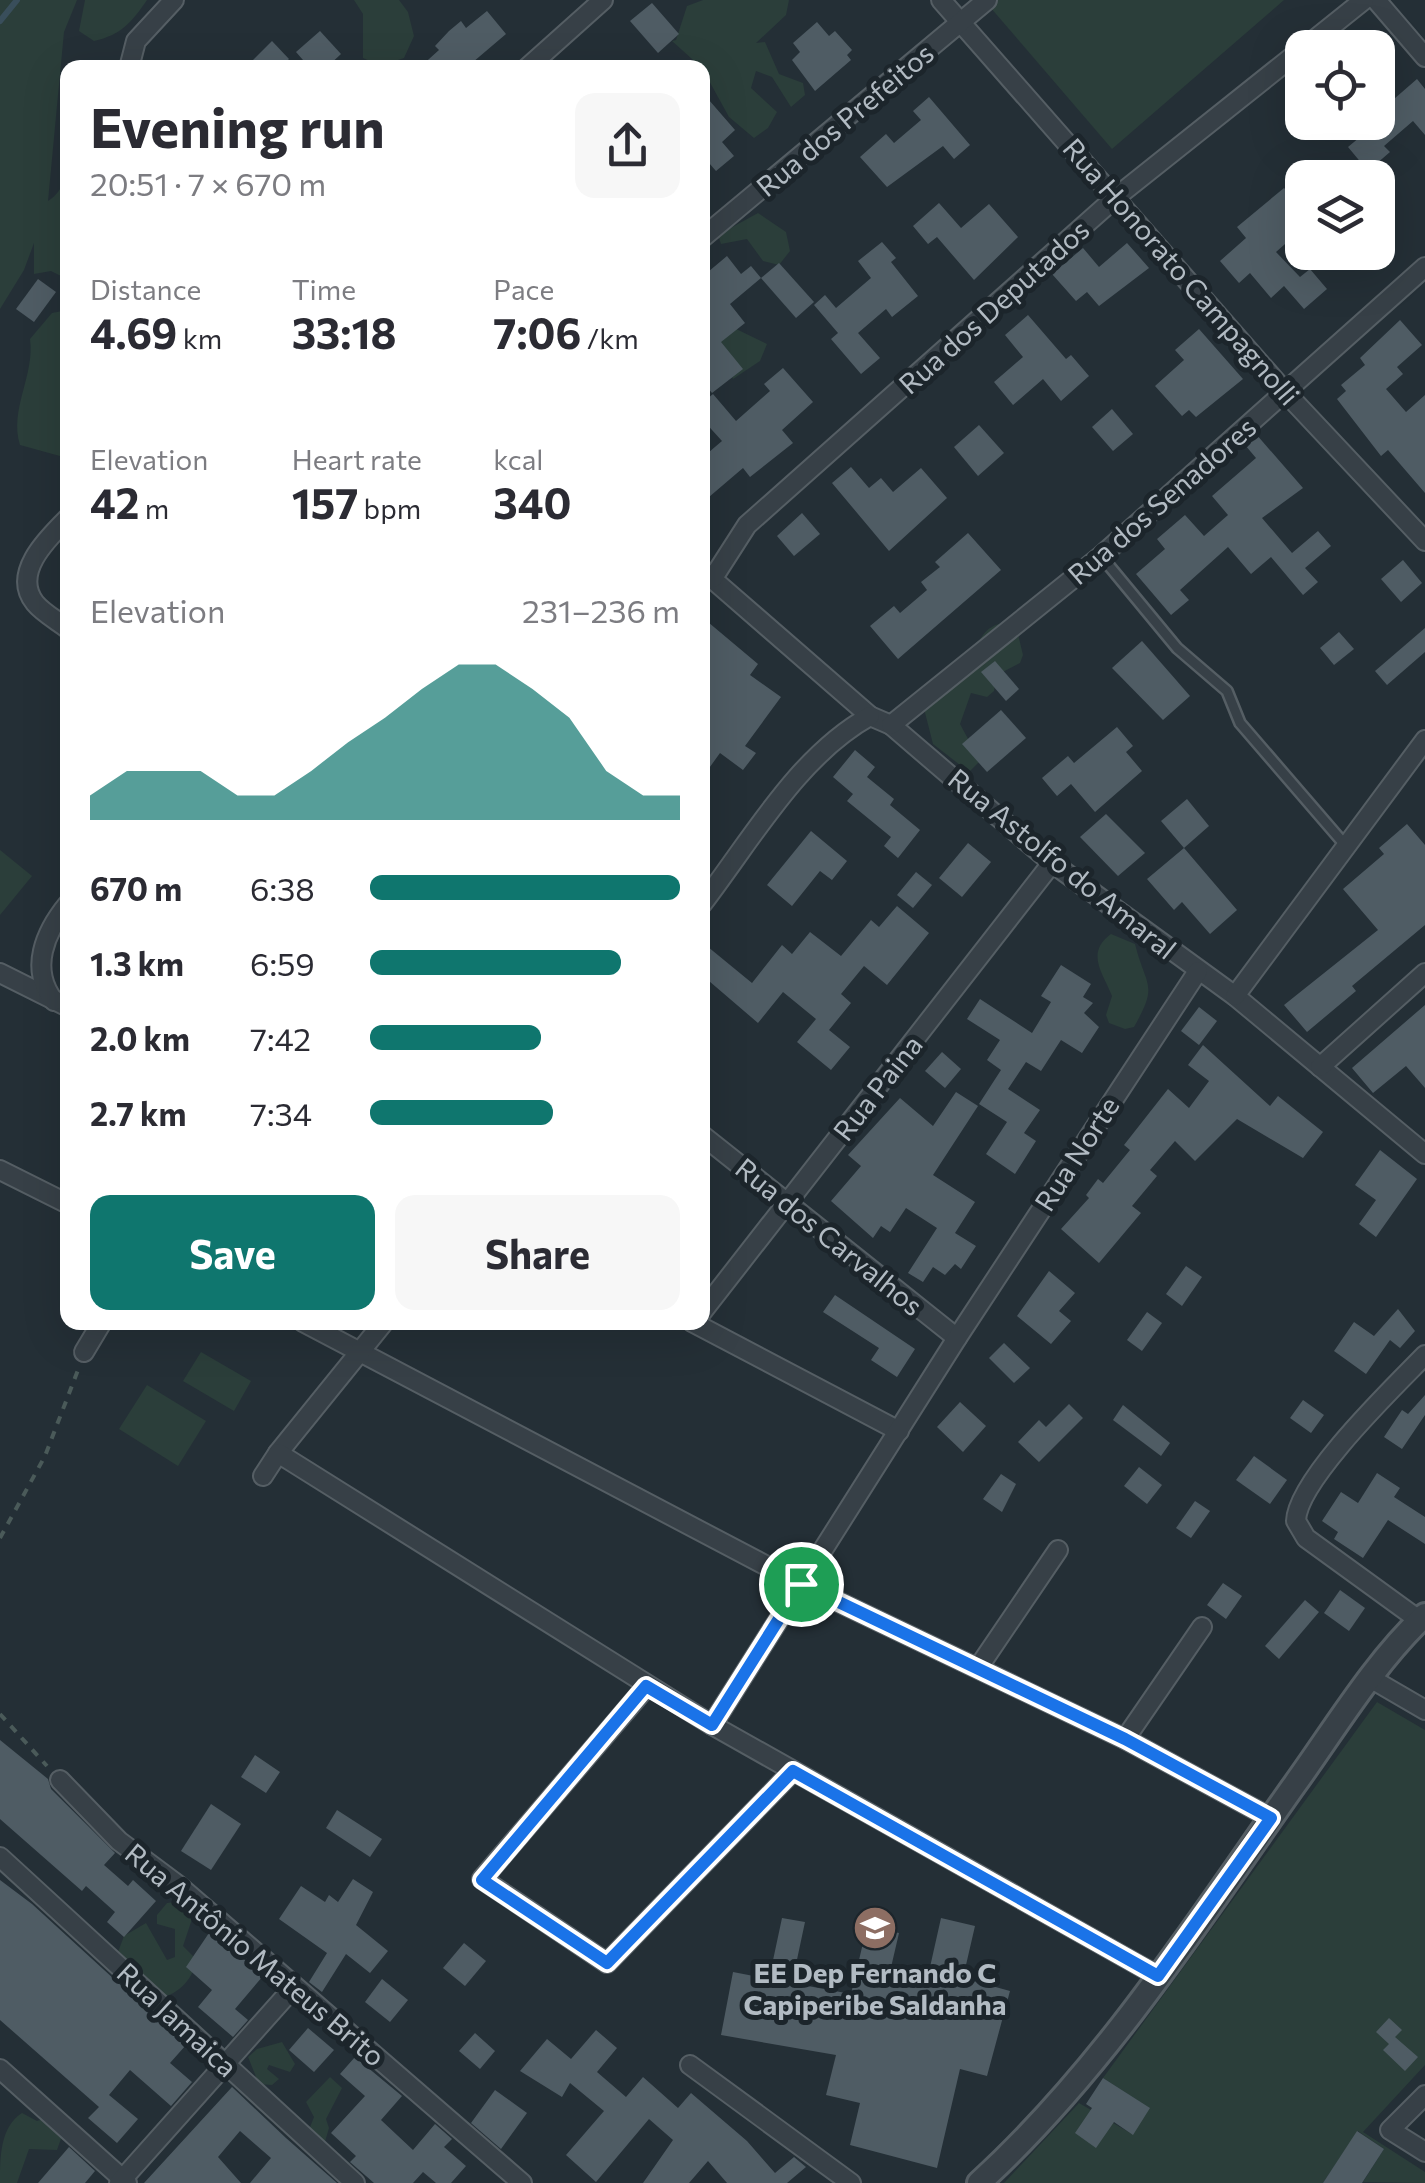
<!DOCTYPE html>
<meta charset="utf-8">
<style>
:root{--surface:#fff;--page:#f7f7f7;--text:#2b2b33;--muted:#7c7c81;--accent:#0f766e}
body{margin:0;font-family:Commissioner,sans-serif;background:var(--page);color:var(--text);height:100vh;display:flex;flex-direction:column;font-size:38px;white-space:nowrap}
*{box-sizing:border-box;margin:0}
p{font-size:32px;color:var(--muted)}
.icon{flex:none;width:55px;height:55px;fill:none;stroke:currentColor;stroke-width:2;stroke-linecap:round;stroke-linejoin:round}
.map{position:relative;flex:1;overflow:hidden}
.sheet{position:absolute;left:60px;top:60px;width:650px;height:1270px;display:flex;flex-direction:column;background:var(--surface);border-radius:20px;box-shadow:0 10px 40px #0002}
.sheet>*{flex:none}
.buttons{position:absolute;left:1285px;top:30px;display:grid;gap:20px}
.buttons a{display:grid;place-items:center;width:110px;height:110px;border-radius:20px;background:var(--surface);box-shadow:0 10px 40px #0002;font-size:50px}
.pin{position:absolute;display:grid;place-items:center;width:85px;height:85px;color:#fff;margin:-42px;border:5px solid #fff;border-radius:50%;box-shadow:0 2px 10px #0007}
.round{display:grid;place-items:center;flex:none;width:105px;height:105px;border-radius:20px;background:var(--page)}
.summary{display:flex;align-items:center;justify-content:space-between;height:170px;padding:0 30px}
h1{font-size:55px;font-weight:700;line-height:75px}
.figures{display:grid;grid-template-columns:repeat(3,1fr);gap:15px;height:170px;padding:10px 30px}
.figures div{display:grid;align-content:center}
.figures b{font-size:42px;font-weight:700}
.figures small{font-size:28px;font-weight:400}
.figures p{font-size:28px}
.chart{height:280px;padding:20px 30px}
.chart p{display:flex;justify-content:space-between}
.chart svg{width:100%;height:180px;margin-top:10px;fill:var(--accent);opacity:.7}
.button{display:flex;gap:20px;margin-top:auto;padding:20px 30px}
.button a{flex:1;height:115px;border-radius:20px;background:var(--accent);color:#fff;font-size:40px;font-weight:700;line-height:115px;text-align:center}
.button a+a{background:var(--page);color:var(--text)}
ul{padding:0 30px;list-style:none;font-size:32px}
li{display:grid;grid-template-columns:160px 120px 1fr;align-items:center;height:75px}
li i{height:25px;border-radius:12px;background:var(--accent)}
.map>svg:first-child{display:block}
.green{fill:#2b3e3a}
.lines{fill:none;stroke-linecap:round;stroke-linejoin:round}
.stream{stroke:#394e5b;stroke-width:6}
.building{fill:#4f5c64}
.service-casing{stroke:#555e64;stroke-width:14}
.minor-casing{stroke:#555e64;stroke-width:22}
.tertiary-casing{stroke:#555e64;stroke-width:28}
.path{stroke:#4a5a59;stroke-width:4;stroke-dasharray:8 8;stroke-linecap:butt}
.service{stroke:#374047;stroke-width:9}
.minor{stroke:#374047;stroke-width:18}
.tertiary{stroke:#374047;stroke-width:22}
.route-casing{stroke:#fff;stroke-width:20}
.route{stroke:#1a73e8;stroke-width:12}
.labels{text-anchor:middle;stroke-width:10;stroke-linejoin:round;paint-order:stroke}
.street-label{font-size:28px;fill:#b2bbc3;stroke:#1c252b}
.poi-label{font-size:28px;font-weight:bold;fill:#b2bbc3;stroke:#1c252b}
</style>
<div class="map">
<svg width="1425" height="2183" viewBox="0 0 1425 2183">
<rect width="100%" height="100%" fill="#242f36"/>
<g class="green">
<path d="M0,0H77L64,32L48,201C74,185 67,148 67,120V279L51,271L34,274V243L24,270L0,309Z"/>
<path d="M85,0H147C132,22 121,35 94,41L79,31Z"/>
<polygon points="354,0 399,0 408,12 414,36 404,58 381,66 363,58 363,14"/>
<polygon points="703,0 789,0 786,15 756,43 765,42 779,74 803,83 805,95 791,107 772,77 756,71 751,88 777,112 768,128 754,138 729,117 702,68 672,41 676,40 687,6"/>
<polygon points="998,0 1284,0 1112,149 990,7"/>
<polygon points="758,213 786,232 790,251 779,265 763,261 747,239 721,244 718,235"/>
<path d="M67,310H68L67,458L20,445C9,409 35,376 30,339L52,313Z"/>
<polygon points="728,325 767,344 760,361 733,379 718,338"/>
<path d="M1002,623L1017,630L1023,655L1020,663L997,675L994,691L987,697L971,693L960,724L980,761L969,772L933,744L922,701C928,674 950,672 968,656C982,643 979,629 1002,623Z"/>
<polygon points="0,850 32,876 0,915"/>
<path d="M1111,934L1135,944C1146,988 1159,983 1134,1027L1125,1029L1109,1023L1106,1015L1112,996C1103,973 1085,953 1111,934Z"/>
<polygon points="201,1352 251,1381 234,1411 183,1381"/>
<polygon points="147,1385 206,1421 178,1466 119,1429"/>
<polygon points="1377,1702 1425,1730 1425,2065 1363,2132 1425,2172 1425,2183 1363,2182 1384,2149 1358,2131 1323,2183 1004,2183 1079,2103 1132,2134 1149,2108 1103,2078"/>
<path d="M192,1900L194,1913L183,1946L195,1958C196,1976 180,1993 163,1997L115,1960L124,1936L146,1923L167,1960L175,1957V1929L157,1924V1915L167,1903Z"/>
<polygon points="282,2042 295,2064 290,2072 269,2065 267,2069 279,2079 272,2085 259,2084 248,2057 257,2049"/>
<polygon points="330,2077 342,2088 326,2119 329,2128 324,2145 308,2132 314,2117 306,2102"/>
<path d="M22,2113L37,2121L46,2118L63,2133L57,2150L29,2149L17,2183H0C0,2157 0,2127 22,2113Z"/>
</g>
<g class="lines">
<polyline class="stream" points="0,21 17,0"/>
</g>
<g class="building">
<polygon points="652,3 679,34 658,53 630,21"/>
<polygon points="487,11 506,34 466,68 419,68 439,50 435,46 449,31 461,21 466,28"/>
<polygon points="817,22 829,36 835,31 852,50 847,55 851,60 815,91 792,60 800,52 793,43"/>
<polygon points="320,31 341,54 326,68 310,68 296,52"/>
<polygon points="272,41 289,59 280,68 245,68"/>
<polygon points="1417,79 1425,89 1425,135 1413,121 1384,146 1390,152 1368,171 1348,147 1378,122 1378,80 1394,99"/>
<polygon points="702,92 735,130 722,142 734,156 716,171 702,155"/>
<polygon points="929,97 970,145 954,159 943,146 887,187 860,157 886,134 894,143 921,120 913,111"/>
<polygon points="1284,188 1302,205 1302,229 1276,252 1300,277 1310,269 1327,289 1304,309 1284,286 1271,298 1250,273 1239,283 1220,261 1246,238 1237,227"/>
<polygon points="939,203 961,228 989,204 1018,237 974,280 937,237 928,244 913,226"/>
<polygon points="882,242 896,258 891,262 918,296 892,317 886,309 858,333 880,358 861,374 831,339 838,333 814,305 825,295 836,308 871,278 858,261"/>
<polygon points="1127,243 1149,268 1099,306 1087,292 1076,301 1052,274 1083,248 1099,267"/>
<polygon points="727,256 741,274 751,266 761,278 730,304 745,323 721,342 743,369 712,393 702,381 702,277"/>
<polygon points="779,263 814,302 796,318 761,278"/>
<polygon points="38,279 56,292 34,322 16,309"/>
<polygon points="1028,315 1066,359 1071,355 1089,376 1061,401 1043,379 1013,405 994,382 1023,357 1005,335"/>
<polygon points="1400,320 1422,345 1397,367 1403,374 1386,389 1406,412 1425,395 1425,493 1388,450 1381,456 1337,399 1346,391 1341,385 1365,365 1360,358"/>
<polygon points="1199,329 1243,379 1196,417 1189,410 1182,416 1155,386 1184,360 1175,350"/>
<polygon points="783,368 813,402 782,430 793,443 750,477 743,468 702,503 702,458 722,441 702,419 702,403 713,394 736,421 770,391 764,384"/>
<polygon points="1112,409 1133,434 1113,451 1092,427"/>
<polygon points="979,425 1004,453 978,476 954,447"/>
<polygon points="1256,434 1303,488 1262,518 1292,553 1318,531 1331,546 1305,568 1318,582 1303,595 1271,557 1251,574 1228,547 1180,590 1189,600 1171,615 1136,574 1165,549 1157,539 1185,515 1204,536 1228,515 1212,496 1256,458 1245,445"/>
<polygon points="851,467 869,488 881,478 893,492 921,468 947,498 889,551 832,483"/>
<polygon points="802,513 820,534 794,556 777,536"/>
<polygon points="968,533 1001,570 898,659 870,626 894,606 900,613 927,590 921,582 940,567 935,562"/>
<polygon points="1403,560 1422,583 1401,602 1381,579"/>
<polygon points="702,617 758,664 750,675 781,697 745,746 756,753 743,770 720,753 702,778"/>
<polygon points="1425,628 1425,652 1387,685 1375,671"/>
<polygon points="1339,632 1354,649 1334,665 1320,648"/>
<polygon points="1142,641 1190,696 1163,720 1112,668"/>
<polygon points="995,661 1019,689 1006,701 981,672"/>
<polygon points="1001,710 1026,738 987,772 962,744"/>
<polygon points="1117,727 1133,746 1126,752 1142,771 1095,812 1071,784 1057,796 1042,778 1068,756 1074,763"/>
<polygon points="855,750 875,767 867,777 894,799 890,805 920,830 898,858 884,846 891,837 847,801 853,794 833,777"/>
<polygon points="1187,799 1209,826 1184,848 1161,821"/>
<polygon points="1106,814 1145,853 1118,876 1080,837"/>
<polygon points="1407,824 1425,845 1425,925 1352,986 1356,991 1307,1032 1284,1005 1378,930 1343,889 1384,854 1379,848"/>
<polygon points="811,831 847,861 832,880 820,871 792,906 767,885"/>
<polygon points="968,843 991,862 962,897 939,878"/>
<polygon points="1184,848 1237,910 1210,934 1182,902 1174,910 1147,879"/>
<polygon points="916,872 932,885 913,908 897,895"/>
<polygon points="897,906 929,933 887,985 864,966 841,994 851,1003 829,1030 850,1047 831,1070 797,1042 816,1019 783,992 758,1023 702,975 702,942 752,983 782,945 792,954 810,932 841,956 871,920 879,927"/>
<polygon points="1061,965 1091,984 1083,997 1093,1003 1084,1013 1099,1027 1082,1053 1061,1040 1041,1071 1026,1062 1008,1089 1040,1110 1024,1133 1036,1141 1015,1174 986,1154 1007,1122 979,1104 1001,1070 987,1060 1000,1040 967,1019 980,999 1032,1033 1051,1002 1041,996"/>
<polygon points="1425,1005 1425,1088 1406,1066 1373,1093 1352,1068"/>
<polygon points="1199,1007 1217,1021 1199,1045 1181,1031"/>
<polygon points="1203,1045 1270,1106 1278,1096 1323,1132 1303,1158 1237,1119 1195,1161 1175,1141 1150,1170 1157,1176 1132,1206 1141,1213 1099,1263 1061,1229 1089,1198 1086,1195 1098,1179 1103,1183 1130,1150 1124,1145 1168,1089 1189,1108 1209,1081 1188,1065"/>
<polygon points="942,1052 961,1069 945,1088 925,1071"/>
<polygon points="956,1092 978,1106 933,1175 975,1202 955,1233 976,1246 961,1269 955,1264 945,1275 933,1267 923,1282 908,1273 937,1228 906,1208 890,1232 881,1226 873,1238 831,1201 861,1166 848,1155 900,1098 933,1126"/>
<polygon points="1380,1150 1417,1179 1376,1237 1359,1224 1376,1200 1355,1185"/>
<polygon points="1186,1266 1202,1277 1182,1306 1166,1294"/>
<polygon points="1049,1271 1075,1293 1059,1311 1071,1321 1051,1344 1017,1316"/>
<polygon points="835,1295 915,1349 897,1377 871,1360 879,1348 823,1312"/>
<polygon points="1398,1309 1415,1331 1400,1348 1390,1340 1366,1374 1334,1351 1354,1322 1374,1336"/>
<polygon points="1147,1312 1162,1323 1142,1351 1127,1340"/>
<polygon points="1004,1343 1030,1368 1014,1383 989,1358"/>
<polygon points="1425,1395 1425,1415 1402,1449 1384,1437 1402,1410 1408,1414"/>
<polygon points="1303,1400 1324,1415 1311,1433 1290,1418"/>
<polygon points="960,1402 986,1426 963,1452 937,1427"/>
<polygon points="1069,1404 1083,1418 1039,1462 1018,1442 1039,1420 1046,1427"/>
<polygon points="1123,1405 1170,1443 1161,1456 1113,1420"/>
<polygon points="1254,1456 1287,1480 1270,1504 1236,1480"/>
<polygon points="1139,1467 1162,1485 1147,1504 1124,1486"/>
<polygon points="1377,1473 1400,1488 1394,1497 1425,1517 1425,1544 1388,1520 1363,1558 1334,1539 1338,1532 1322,1521 1341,1492 1358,1503"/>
<polygon points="1001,1474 1016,1484 1002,1512 983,1499"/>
<polygon points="1195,1501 1210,1511 1191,1538 1176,1528"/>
<polygon points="1223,1583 1242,1596 1226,1619 1207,1605"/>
<polygon points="1340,1590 1365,1608 1349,1631 1324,1613"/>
<polygon points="1305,1600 1319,1612 1279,1659 1265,1646"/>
<polygon points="0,1740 48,1779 51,1789 115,1853 104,1865 128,1886 133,1880 156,1901 124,1937 107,1922 115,1912 86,1886 82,1891 0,1819"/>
<polygon points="255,1755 280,1772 266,1793 241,1777"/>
<polygon points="211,1804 241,1824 211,1870 181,1851"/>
<polygon points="337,1810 382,1839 370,1857 326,1828"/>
<polygon points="353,1879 373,1892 356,1925 388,1951 370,1973 346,1954 322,1992 309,1982 327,1953 279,1919 301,1886 325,1902 329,1895 338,1902"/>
<polygon points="0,1880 32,1904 186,2045 170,2063 192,2082 171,2106 130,2070 109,2095 138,2119 117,2143 88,2118 99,2107 0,2020"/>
<polygon points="782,1918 805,1922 792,1983 851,1994 867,1926 899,1933 889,1976 926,1985 941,1918 975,1926 963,1978 1010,1991 987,2076 960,2069 937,2168 850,2145 860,2103 826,2095 836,2055 721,2035 733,1972 769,1979"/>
<polygon points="211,1930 263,1976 235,2009 248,2020 233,2037 198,2007 212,1990 186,1967"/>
<polygon points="464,1943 486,1961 465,1986 443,1968"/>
<polygon points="382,1979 408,2000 390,2022 365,2002"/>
<polygon points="1389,2018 1402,2030 1395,2037 1418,2057 1405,2071 1383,2050 1389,2044 1376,2032"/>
<polygon points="308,2028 334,2050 314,2072 289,2050"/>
<polygon points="596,2030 617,2048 597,2072 626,2097 643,2077 678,2108 691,2093 747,2141 775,2173 794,2157 806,2167 787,2183 727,2183 708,2161 689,2183 643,2183 673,2140 649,2119 596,2182 566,2155 604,2111 570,2083 562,2097 520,2071 547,2039 571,2059"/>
<polygon points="475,2033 495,2051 480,2069 459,2051"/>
<polygon points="355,2057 402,2096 381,2120 413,2150 435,2124 452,2139 444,2147 466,2166 451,2183 436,2183 423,2172 413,2183 374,2183 350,2162 356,2156 331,2133 365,2096 340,2074"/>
<polygon points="1103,2078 1150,2108 1133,2135 1114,2122 1096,2148 1075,2133 1092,2108 1086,2104"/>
<polygon points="232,2087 286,2138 337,2183 250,2183 271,2158 240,2131 218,2157 241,2183 144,2183"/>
<polygon points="495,2090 527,2113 501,2149 471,2123"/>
<polygon points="1357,2131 1384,2149 1362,2183 1323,2183"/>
<polygon points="69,2147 95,2171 85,2183 38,2183"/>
</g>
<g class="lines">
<g class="service-casing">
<polyline id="service" points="1101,556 1177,648 1227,691 1240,723 1346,846"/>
</g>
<g class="minor-casing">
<g id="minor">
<polyline points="941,0 1286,393 1425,541"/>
<polyline points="1376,0 1425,57"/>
<polyline points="1304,48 1364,0"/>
<polyline points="129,68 136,41 174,0"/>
<polyline points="527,68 603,0"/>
<polyline points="702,238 987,0"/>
<path d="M68,518C48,538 11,573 35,603C43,613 58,621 68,629"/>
<polyline points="702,570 870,716 891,725 1052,863 1235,996 1425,1154"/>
<polyline points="703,578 713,578 747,525 1115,198 1302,49"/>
<polyline points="891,725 1101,556 1425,267"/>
<path d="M702,904C752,839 798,756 870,716"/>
<polyline points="0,973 68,1007"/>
<polyline points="1235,996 1425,740"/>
<path d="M54,1001C29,969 45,932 68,904"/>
<polyline points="1320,1067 1425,973"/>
<polyline points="702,1135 957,1338"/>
<polyline points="0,1170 68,1204"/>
<polyline points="702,1312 1052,863"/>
<polyline points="303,1322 801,1584 1125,1739"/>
<polyline points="692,1322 899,1431"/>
<polyline points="84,1352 102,1322"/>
<polyline points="278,1453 384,1322"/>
<polyline points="263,1476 278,1453 712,1725 1158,1976"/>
<path d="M1419,1620L1306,1538L1296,1521C1297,1480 1395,1386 1425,1355"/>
<polyline points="1202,1627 1125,1739 1271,1818"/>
<polyline points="978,1668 1058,1550"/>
<polyline points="1370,1678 1425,1710"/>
<polyline points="647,1686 482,1879 607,1963 793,1771"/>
<polyline points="712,1725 957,1338 1198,971"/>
<polyline points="60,1780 119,1841 178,1885 522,2183"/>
<polyline points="0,1857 355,2183"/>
<polyline points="690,2065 851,2183"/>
<polyline points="0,2069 127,2183"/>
<polyline points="1425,2095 1390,2130 1425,2152"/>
<polyline points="119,2183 293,1988"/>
</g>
</g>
<g class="tertiary-casing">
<path id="tertiary" d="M979,2183C1104,2069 1198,1921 1295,1784C1336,1727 1374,1663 1425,1615"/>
</g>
<g class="path">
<polyline points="0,1538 45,1456 78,1370"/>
<polyline points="0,1714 47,1766"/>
</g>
<use href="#service" class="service"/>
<use href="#minor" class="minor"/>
<use href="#tertiary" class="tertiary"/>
</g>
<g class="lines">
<g class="route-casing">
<polygon id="route" points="801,1584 1125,1739 1271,1818 1158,1976 793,1771 607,1963 482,1880 646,1686 712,1725"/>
</g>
<use href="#route" class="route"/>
</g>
<defs>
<g id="school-disc" transform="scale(2.25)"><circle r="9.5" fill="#8d6e63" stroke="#1c252b"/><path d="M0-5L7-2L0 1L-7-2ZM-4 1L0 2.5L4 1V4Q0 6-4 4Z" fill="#fff"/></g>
</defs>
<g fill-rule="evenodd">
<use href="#school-disc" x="875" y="1928"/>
</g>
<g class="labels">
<g class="street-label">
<text transform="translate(845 120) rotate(-40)" y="10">Rua dos Prefeitos</text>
<text transform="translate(1181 272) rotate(49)" y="10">Rua Honorato Campagnolli</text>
<text transform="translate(994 307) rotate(-42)" y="10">Rua dos Deputados</text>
<text transform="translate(1162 501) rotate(-41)" y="10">Rua dos Senadores</text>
<text transform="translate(1062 864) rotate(39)" y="10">Rua Astolfo do Amaral</text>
<text transform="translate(878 1088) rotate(-52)" y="10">Rua Paina</text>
<text transform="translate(1077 1154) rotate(-57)" y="10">Rua Norte</text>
<text transform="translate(829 1237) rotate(39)" y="10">Rua dos Carvalhos</text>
<text transform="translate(255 1955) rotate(40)" y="10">Rua Antônio Mateus Brito</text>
<text transform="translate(177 2020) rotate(43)" y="10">Rua Jamaica</text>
</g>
<g class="poi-label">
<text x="875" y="1983">EE Dep Fernando C<tspan x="875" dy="32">Capiperibe Saldanha</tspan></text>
</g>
</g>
</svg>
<div class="buttons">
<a><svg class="icon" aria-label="locate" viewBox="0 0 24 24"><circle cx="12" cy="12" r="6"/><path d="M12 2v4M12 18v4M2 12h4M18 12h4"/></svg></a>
<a><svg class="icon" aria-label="layers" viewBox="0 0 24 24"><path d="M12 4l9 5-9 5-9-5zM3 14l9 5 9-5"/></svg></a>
</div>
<div class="pin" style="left:801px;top:1584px;background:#1e9e55"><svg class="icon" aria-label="arrive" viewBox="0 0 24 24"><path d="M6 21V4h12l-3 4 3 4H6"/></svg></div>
<section class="sheet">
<div class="summary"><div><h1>Evening run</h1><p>20:51 · 7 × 670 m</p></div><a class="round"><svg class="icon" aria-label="share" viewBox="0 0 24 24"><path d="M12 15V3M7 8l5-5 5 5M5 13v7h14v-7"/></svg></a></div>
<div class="figures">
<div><p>Distance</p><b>4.69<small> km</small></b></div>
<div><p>Time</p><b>33:18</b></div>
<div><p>Pace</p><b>7:06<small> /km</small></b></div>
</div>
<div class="figures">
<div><p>Elevation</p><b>42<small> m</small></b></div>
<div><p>Heart rate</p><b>157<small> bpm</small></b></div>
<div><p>kcal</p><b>340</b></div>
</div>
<div class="chart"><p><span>Elevation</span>231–236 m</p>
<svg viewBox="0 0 160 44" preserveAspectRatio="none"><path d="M0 44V38L10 32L20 32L30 32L40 38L50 38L60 32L70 25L80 19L90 12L100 6L110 6L120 12L130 19L140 32L150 38L160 38V44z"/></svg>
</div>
<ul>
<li><b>670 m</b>6:38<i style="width:100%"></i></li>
<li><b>1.3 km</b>6:59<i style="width:81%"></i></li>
<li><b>2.0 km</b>7:42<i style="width:55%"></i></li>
<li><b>2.7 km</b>7:34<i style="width:59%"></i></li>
</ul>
<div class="button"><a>Save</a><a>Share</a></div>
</section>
</div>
